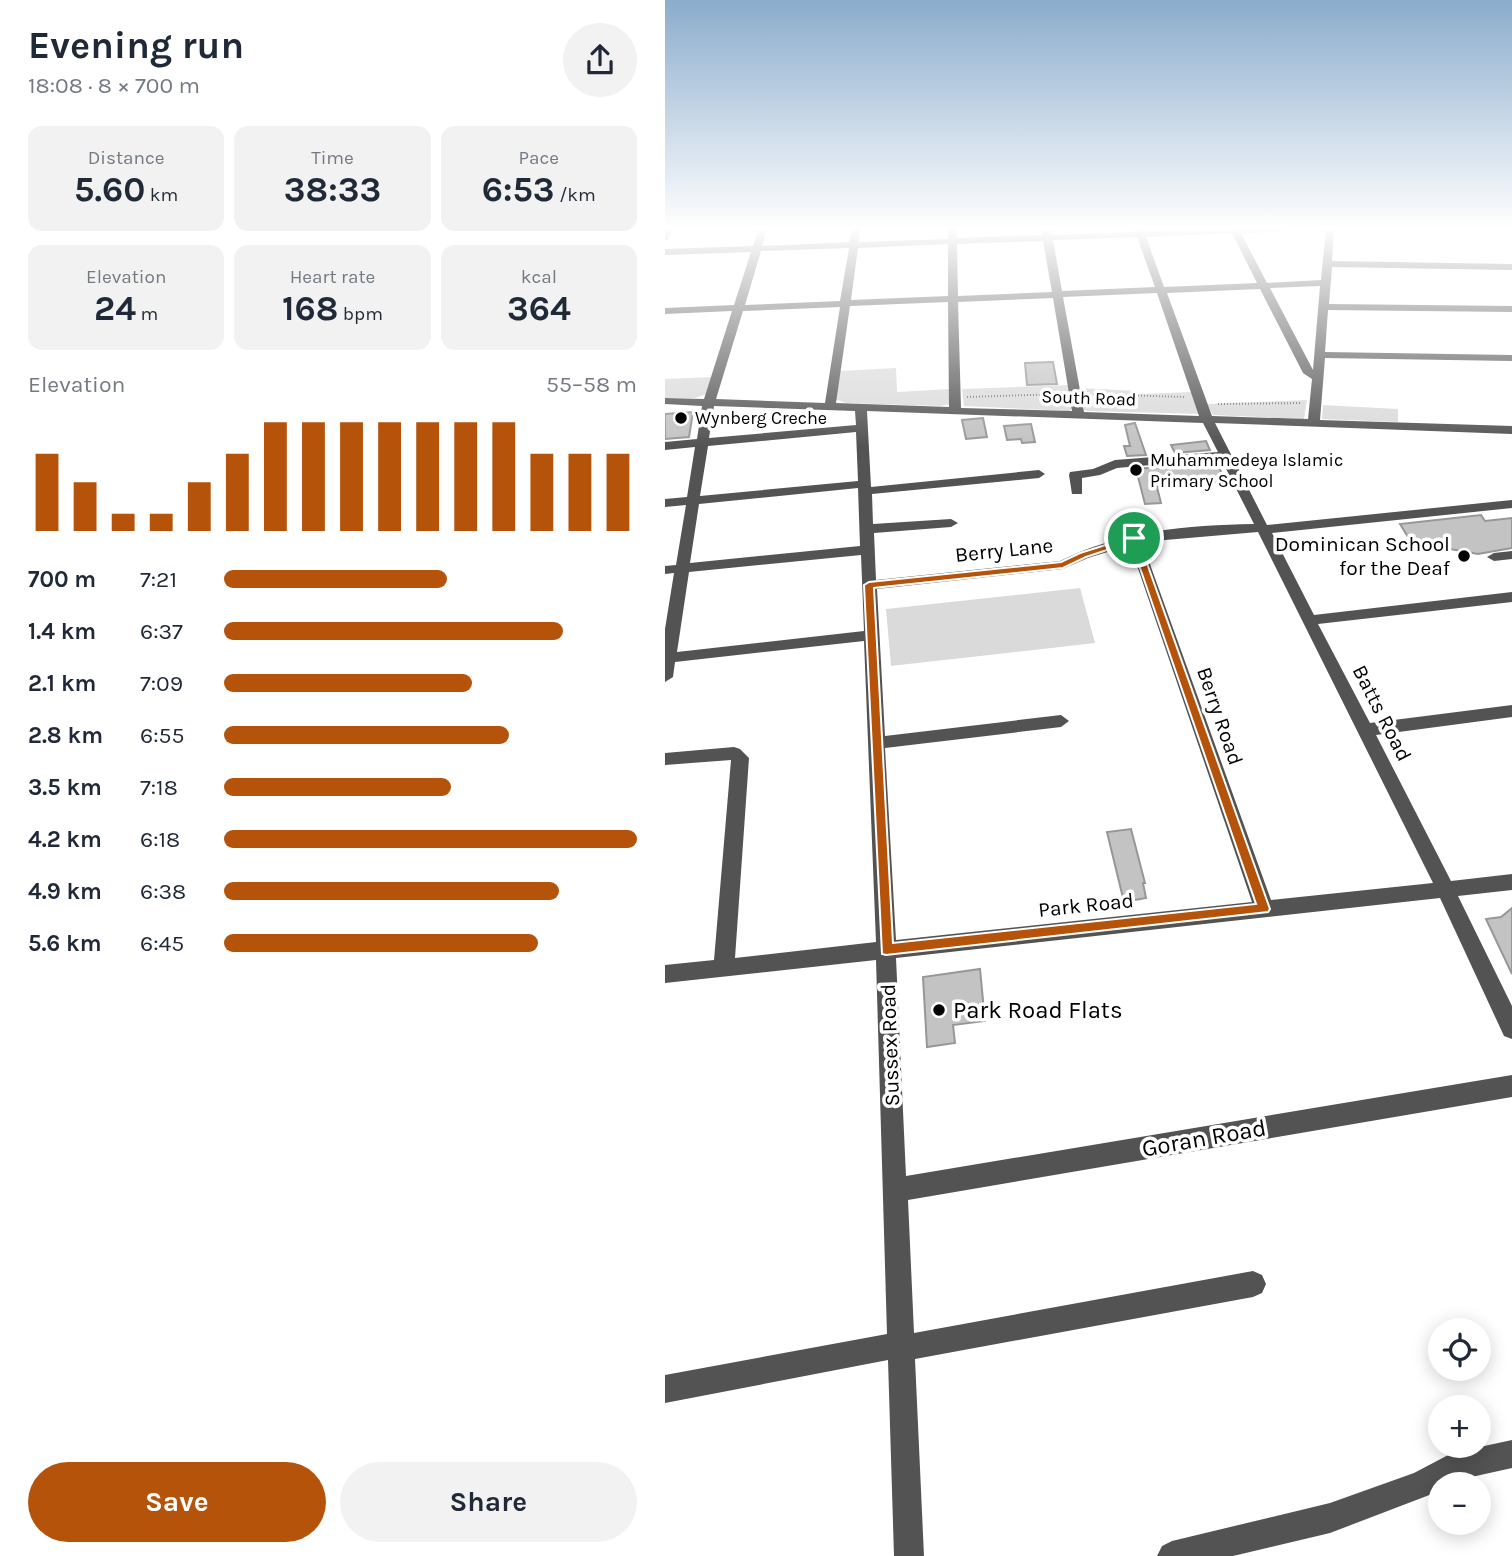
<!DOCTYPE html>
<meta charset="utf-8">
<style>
:root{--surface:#fff;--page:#f2f2f3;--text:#1f2937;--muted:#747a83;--accent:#b45309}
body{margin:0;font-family:Karla,sans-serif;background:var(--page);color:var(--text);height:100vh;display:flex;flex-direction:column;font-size:26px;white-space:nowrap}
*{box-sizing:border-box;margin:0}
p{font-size:23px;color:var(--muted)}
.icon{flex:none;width:38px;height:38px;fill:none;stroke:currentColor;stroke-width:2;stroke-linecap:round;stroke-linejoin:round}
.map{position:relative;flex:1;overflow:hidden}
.sheet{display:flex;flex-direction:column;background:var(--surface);width:665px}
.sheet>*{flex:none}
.controls{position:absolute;left:763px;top:1318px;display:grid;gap:14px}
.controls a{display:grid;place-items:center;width:63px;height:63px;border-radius:50%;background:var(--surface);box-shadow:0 4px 18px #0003;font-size:35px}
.pin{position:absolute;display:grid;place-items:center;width:60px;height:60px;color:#fff;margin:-30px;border:4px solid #fff;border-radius:50%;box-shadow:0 2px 7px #0007}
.round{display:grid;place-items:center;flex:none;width:74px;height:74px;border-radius:37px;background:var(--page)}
.head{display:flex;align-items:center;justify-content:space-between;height:119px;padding:0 28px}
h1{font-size:38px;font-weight:700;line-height:52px}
.metrics{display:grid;grid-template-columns:repeat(3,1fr);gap:10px;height:119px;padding:7px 28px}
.metrics div{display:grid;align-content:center;border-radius:14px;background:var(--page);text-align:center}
.metrics b{font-size:35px;font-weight:700}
.metrics small{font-size:19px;font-weight:400}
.metrics p{font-size:19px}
.chart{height:196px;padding:14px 28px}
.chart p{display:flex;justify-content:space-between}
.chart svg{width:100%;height:126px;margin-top:7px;stroke:var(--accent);stroke-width:6}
.primary-button{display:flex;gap:14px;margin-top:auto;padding:14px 28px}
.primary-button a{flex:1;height:80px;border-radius:42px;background:var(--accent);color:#fff;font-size:28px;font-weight:700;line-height:80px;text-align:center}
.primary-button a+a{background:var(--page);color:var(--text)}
ul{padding:0 28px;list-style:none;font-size:23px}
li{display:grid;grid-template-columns:112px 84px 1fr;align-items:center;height:52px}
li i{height:18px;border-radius:9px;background:var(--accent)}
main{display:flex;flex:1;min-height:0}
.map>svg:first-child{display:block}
.green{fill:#dadada}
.building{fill:#c3c3c3;stroke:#979797;stroke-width:2}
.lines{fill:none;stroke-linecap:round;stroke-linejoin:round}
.path{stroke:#757575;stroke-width:2;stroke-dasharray:1 2;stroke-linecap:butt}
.minor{fill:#535353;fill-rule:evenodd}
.route{fill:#b45309;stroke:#fff;stroke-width:2;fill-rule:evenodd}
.poi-dot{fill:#000;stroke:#fff;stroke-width:2.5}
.labels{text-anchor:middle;stroke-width:7;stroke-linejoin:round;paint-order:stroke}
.far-street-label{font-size:18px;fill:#000;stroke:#fff}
.far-poi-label{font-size:18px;fill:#000;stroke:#fff;text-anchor:start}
.poi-label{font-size:21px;fill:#000;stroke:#fff;text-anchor:end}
.street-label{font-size:21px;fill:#000;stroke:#fff}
.near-poi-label{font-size:24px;fill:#000;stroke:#fff;text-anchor:start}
.near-street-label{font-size:24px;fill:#000;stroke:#fff}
</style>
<main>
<section class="sheet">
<div class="head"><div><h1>Evening run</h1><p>18:08 · 8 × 700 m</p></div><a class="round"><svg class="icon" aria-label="share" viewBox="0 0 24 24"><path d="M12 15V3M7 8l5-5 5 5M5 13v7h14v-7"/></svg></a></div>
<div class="metrics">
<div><p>Distance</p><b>5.60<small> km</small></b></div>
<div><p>Time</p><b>38:33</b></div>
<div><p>Pace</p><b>6:53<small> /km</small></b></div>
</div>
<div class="metrics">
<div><p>Elevation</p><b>24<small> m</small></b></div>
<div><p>Heart rate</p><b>168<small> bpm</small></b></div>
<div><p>kcal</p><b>364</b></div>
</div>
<div class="chart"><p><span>Elevation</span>55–58 m</p>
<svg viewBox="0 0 160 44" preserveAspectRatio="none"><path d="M5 44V17M15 44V27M25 44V38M35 44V38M45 44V27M55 44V17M65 44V6M75 44V6M85 44V6M95 44V6M105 44V6M115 44V6M125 44V6M135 44V17M145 44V17M155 44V17"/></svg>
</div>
<ul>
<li><b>700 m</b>7:21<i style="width:54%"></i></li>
<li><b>1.4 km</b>6:37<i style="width:82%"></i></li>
<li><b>2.1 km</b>7:09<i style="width:60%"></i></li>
<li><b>2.8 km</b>6:55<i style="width:69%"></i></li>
<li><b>3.5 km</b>7:18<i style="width:55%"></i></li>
<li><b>4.2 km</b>6:18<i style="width:100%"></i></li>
<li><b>4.9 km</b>6:38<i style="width:81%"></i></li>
<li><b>5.6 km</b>6:45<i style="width:76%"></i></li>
</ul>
<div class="primary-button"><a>Save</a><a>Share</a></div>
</section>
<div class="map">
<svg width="847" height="1556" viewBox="0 0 847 1556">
<rect width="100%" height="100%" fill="#fff"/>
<g class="green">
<polygon points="231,368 232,392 285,389 285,404 276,406 181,403 170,399 175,371"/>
<polygon points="47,377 42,394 30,398 0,398 0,379"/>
<polygon points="405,385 407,409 404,411 299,406 297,389"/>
<polygon points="415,388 472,391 473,394 527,392 534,414 422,411 419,410"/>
<polygon points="642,400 639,419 548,415 542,404"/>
<polygon points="658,405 733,409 733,422 657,419"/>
<polygon points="415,588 430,643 226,666 221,609"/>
</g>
<g class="building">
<polygon points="388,362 392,384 362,385 360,363"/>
<polygon points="28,412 24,437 0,439 0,414"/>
<polygon points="318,418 322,437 301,439 297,420"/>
<polygon points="470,423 481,455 462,456 459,446 465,446 460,425"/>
<polygon points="366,424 370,442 357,443 356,439 342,440 339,426"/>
<polygon points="541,441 545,450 510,453 506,445"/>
<polygon points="551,462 561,481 492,487 496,503 480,504 471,469"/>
<polygon points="816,515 820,521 847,518 847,548 813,554 785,549 757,551 752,544 748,545 735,524"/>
<polygon points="466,829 480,883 478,883 481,898 459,902 442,832"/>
<polygon points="847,908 847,974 821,919 836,917"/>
<polygon points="315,969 320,1021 288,1025 290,1043 262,1047 258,977"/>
</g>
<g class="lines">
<g class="path">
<polyline points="425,394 520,397"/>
<polyline points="302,397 397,394"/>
<polyline points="553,404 637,403"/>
</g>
<g class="minor">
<polygon points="0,229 8,229 3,240 0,241"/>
<path d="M94,229H102L97,246L184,242L187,229H195L194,242L283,239V229H291L292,238L378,235L377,229H385L387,235L470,232V229H478L479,231L619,229L615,232L576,233L602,283L656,280L661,229H669L667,261L847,264V270L667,267L664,304L847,306V312L663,310L660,352L847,355V361L660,358L655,420L847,426V434L550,423L602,525L847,500V508L607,533L649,615L847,592V602L653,624L705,723L847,705V717L711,735L786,881L847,874V890L793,896L847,1006V1039L839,1036L775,898L231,958L241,1176L847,1075V1097L243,1200L249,1333L588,1271L597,1275L601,1284L597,1293L588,1297L250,1359L259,1556H229L223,1360L0,1403V1375L222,1334L211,960L0,983V965L49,960L66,760L0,765V753L69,747L75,749L84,758L70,958L211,942L199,641L10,662L8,677L0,682V629L9,573L0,574V566L11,565L21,505L0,507V499L22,497L30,447L0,450V442L32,439L37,406L0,404V398L39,399L67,311L0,314V308L69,305L86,252L0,255V249L88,246ZM567,233L592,283L499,287L481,237ZM472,237L490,287L397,291L388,240ZM378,241L387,292L293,296L292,244ZM283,244V296L186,300L193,248ZM184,248L175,301L80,305L96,251ZM655,286L648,370L605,288ZM595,289L638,373L647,379L643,419L547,416L502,293ZM492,293L534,416L419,412L398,297ZM388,298L407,411L296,408L293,302ZM283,302L284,407L171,403L185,306ZM175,307L160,403L51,399L78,311ZM49,406L190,411L191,425L44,438ZM202,411L538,423L553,452L450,460L428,469L405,472L404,475L407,494H417V478L435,475L452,468L556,459L589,524C522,525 455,531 395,561L211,580L209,533L286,527L293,523L286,519L208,524L207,494L374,478L380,474L374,470L206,487ZM191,432L193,481L35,496L43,446ZM193,488L195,546L25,563L34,504ZM593,532L768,883L606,900L477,542ZM465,545L587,902L231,940L220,748L396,727L404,721L396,715L220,736L212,589L398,569L423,558ZM196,555L199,631L12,652L24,572Z"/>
<polygon points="847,551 847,559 829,561 822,557 829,553"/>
<polygon points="847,1440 847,1468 775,1484 775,1489 767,1494 665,1533 568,1556 492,1556 497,1546 507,1541 665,1503 749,1473 787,1453"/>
</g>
</g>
<linearGradient id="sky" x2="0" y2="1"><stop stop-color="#8baccc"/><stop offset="0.51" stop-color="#fff"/><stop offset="1" stop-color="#fff" stop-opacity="0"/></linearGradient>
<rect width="847" height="447" fill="url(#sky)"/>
<path class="route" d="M469,536L473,538L605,909L603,912L221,955L217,954L199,585L204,582L396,562L415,553ZM466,542L591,904L228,943L209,588L398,568L421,557Z"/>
<g class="poi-dot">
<circle cx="16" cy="418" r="7"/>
<circle cx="471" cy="470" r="7"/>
<circle cx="799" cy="556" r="7"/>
<circle cx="274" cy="1010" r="7"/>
</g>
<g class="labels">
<g class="far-street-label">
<text transform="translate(424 398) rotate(2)" y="6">South Road</text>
</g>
<g class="far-poi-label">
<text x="30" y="424">Wynberg Creche</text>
<text x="485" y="466">Muhammedeya Islamic<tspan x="485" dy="21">Primary School</tspan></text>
</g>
<g class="poi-label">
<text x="785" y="551">Dominican School<tspan x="785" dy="24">for the Deaf</tspan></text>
</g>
<g class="street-label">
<text transform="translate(339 550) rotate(-6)" y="7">Berry Lane</text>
<text transform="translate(717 713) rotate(63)" y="7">Batts Road</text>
<text transform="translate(555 716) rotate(71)" y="7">Berry Road</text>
<text transform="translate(421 905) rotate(-6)" y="7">Park Road</text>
<text transform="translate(225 1045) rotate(-92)" y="7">Sussex Road</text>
</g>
<g class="near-poi-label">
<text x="288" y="1018">Park Road Flats</text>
</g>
<g class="near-street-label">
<text transform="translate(539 1138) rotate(-10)" y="8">Goran Road</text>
</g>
</g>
</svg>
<div class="controls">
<a><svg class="icon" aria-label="locate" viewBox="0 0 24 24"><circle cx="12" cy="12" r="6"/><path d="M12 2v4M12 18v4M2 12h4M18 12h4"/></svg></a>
<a>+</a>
<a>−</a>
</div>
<div class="pin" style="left:469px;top:538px;background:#1e9e55"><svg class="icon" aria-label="arrive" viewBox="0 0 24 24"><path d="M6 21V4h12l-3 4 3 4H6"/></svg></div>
</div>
</main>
